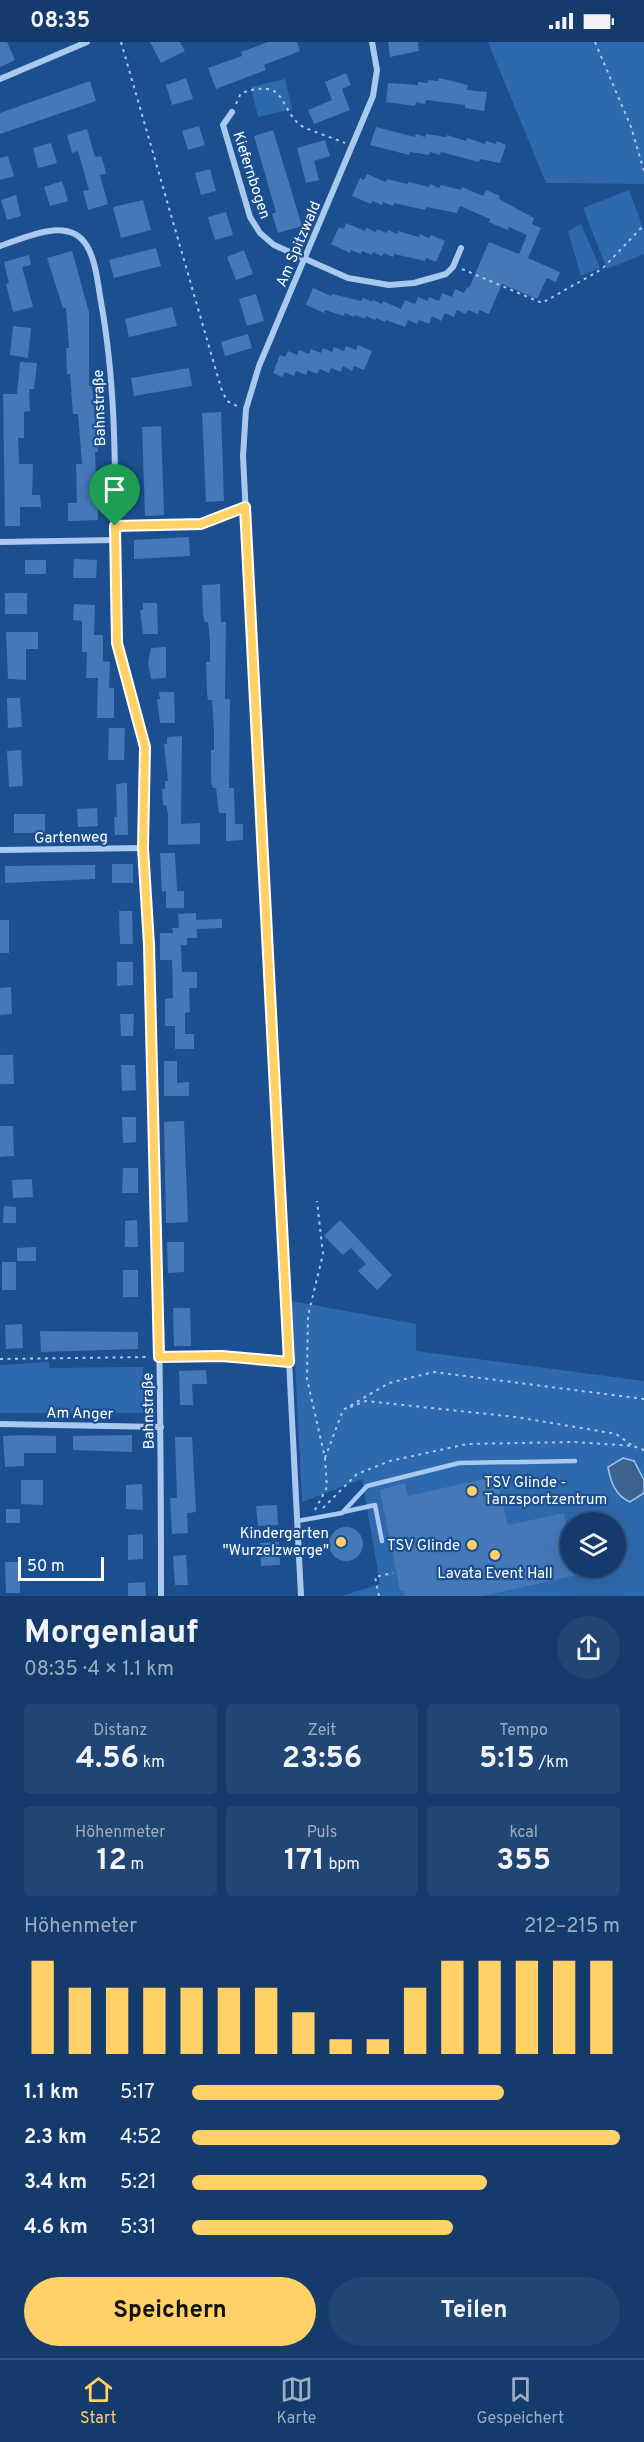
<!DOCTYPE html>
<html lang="de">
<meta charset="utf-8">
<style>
:root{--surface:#143b6b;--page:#214673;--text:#f1f3f6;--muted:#9dadc1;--line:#33557e;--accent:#ffd166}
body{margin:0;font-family:Overpass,sans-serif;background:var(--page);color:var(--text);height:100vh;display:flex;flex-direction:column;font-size:22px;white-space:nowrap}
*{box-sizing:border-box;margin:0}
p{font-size:20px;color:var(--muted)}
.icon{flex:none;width:33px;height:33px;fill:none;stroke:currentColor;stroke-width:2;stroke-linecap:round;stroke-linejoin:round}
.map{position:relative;height:1554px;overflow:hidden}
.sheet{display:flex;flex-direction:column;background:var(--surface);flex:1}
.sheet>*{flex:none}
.buttons{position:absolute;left:560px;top:1470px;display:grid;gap:12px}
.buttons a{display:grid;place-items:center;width:66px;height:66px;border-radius:50%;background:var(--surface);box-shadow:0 6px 24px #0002,0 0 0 2px var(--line);font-size:30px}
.scale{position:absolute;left:18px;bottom:15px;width:86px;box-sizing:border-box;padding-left:6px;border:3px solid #fff;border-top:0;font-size:16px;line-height:21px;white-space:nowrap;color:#fff;-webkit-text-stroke:4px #1b4f8f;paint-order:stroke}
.pin{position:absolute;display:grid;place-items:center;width:51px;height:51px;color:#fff;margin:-62px -26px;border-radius:50% 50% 50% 0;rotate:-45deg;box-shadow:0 0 6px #0007}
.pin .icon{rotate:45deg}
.round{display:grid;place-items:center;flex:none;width:63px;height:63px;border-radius:32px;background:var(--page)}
.headline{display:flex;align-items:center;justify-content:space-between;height:102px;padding:0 24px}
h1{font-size:33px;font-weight:700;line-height:45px}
.metrics{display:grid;grid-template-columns:repeat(3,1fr);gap:9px;height:102px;padding:6px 24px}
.metrics div{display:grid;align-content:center;border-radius:6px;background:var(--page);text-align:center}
.metrics b{font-size:30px;font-weight:700}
.metrics small{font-size:16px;font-weight:400}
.metrics p{font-size:16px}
.chart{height:168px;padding:12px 24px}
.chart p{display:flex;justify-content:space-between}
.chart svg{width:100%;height:108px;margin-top:6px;stroke:var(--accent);stroke-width:6}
.action{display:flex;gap:12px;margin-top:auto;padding:12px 24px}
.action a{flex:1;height:69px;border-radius:36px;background:var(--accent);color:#111;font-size:24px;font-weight:700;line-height:69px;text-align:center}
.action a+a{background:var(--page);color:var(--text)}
ul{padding:0 24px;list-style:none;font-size:20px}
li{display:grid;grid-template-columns:96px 72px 1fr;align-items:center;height:45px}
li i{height:15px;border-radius:8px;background:var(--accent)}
.status{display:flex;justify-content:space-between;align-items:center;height:42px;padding:0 30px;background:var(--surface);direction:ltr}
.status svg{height:16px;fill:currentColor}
.dock{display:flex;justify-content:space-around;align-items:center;height:84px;border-top:2px solid var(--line);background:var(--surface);font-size:16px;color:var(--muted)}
.dock a{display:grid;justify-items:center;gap:3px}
.dock .current{color:var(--accent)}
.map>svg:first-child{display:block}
.green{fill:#2e69ad;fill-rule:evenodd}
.water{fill:#3c6290;stroke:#9cc4f0;stroke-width:1.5}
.building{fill:#4478b7}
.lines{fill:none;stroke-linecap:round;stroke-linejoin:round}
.path{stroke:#a9c9ee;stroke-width:2;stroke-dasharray:3 4.5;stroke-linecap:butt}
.service{stroke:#a9c9ee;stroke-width:4.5}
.minor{stroke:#a9c9ee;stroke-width:6}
.route-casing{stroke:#fff;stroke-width:12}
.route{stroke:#ffd166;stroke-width:8}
.poi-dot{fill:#ffd166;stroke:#1b4f8f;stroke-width:2}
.labels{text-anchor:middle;stroke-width:4.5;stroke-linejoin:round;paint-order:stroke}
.street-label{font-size:15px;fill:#fff;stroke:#1b4f8f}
.poi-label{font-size:15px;fill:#fff;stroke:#1b4f8f;text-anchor:end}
</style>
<div class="status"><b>08:35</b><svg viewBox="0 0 49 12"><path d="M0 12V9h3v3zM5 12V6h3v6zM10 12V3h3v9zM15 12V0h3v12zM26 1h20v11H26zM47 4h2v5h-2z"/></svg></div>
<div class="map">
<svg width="644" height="1554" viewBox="0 0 644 1554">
<rect width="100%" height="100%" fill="#1b4f8f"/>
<g class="green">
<polygon points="488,0 644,0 644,142 546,141"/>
<polygon points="285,37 292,67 258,75 251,45"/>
<polygon points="629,148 644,188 644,212 607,227 583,166"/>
<polygon points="581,182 600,226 581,234 568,189"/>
<path d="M292,1259L416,1282V1309L644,1339V1554H341L380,1542L362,1437L302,1460ZM570,1480H615V1526H570Z"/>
<polygon points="49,1320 49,1326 143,1325 143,1371 0,1371 0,1323"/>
</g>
<path class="water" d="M623,1416L634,1419L644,1438V1451L630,1460C615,1453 611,1441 608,1425Z"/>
<g class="building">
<polygon points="0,0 7,0 15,18 0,25"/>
<polygon points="150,0 180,0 185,9 161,21"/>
<polygon points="268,0 297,0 300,9 264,23 266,28 216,47 208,26 242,14 241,10"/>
<polygon points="388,0 418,0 419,9 390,15"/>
<polygon points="346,31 351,43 342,47 350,68 314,82 308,68 332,58 325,40"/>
<polygon points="186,36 193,57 172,63 166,43"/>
<polygon points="439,36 468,43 467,48 487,50 484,69 465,66 465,63 426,58 425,62 416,60 415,64 386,60 388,41 418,43 418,40 428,41 428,38 438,39"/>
<polygon points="90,39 96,59 0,92 0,71"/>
<polygon points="199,84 205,103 188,108 182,89"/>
<polygon points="376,85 415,95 416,92 425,95 426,92 446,95 447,93 466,99 467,96 485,102 486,99 496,102 497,99 506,103 500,121 480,117 479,120 441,110 440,113 430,110 429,113 410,110 409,113 370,103"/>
<polygon points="87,87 95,115 101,114 104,123 106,132 100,133 108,162 88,168 83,149 89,148 78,109 72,111 67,93"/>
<polygon points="273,88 302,184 278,191 272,172 276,170 254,94"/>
<polygon points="325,98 330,114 314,119 319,138 306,141 297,106"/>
<polygon points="51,101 57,121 38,126 33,106"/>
<polygon points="8,114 14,134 0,138 0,116"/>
<polygon points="210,127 216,149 201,153 195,131"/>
<polygon points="367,132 386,140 387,137 407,142 409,140 429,145 430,142 439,146 441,143 461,148 462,145 483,154 486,148 500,154 499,157 534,176 532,182 541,186 528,216 560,230 556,240 547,236 537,257 502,242 489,272 479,268 478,272 468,268 466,272 457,268 454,275 445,271 441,279 432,274 429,282 419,278 417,282 408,278 405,285 386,278 385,280 376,276 375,278 366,274 365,277 355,273 354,275 345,271 344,274 325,268 324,271 306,263 313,246 331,254 332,252 361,259 363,256 372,260 373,258 382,262 383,259 401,267 405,258 415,262 418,255 428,259 429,255 439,259 442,251 452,255 455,247 464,251 467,245 469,246 489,200 519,212 527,193 509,185 508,188 498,184 489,180 490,177 460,164 457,171 426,165 425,168 394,161 393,164 383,160 382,163 372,159 371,162 352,154 360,136 364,138"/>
<polygon points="62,139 68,159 50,164 44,145"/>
<polygon points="16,153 21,174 7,178 1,158"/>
<polygon points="143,158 151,188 121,196 113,165"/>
<polygon points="226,170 233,193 215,198 208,175"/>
<polygon points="346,181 365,189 366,186 376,190 377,187 387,191 388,188 397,192 398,189 419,195 420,192 429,196 431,193 445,199 436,220 426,216 425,219 394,212 393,215 384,211 382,214 373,210 372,213 362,209 361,212 351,208 350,211 331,202 339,185 344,187"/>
<polygon points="156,206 161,224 114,236 109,218"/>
<polygon points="244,208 253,232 236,238 227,215"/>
<polygon points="72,209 89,270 89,344 92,344 98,410 95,410 98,478 68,479 68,461 77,461 76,422 82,422 78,372 73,372 70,332 67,332 66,306 69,306 66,266 63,266 47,216"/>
<polygon points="29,213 31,223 22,225 33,265 13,270 6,242 9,241 4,220"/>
<polygon points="256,252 264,279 247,284 239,257"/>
<polygon points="172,265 177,284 129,295 125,277"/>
<polygon points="13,284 31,286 28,316 10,313"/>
<polygon points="248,292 252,306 225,314 221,300"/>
<polygon points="358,303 372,309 364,328 354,324 352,329 343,324 341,330 331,326 329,331 320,327 317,332 308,328 306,333 296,329 294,334 285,330 282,335 273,331 280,313 285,315 288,309 297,313 299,308 309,312 311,307 321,311 323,306 332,310 334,305 344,309 346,304 356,308"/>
<polygon points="20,320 37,321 34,347 29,347 30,369 24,370 24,396 18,396 19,422 33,422 32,453 40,453 41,465 20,465 20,484 5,484 3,352 17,352"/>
<polygon points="189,326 192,344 134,354 131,336"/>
<polygon points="221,370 224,459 206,460 202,371"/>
<polygon points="161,384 164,473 145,474 142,385"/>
<polygon points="189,495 190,514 134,517 134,498"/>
<polygon points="74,517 97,518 96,536 73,536"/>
<rect x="25" y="518" width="21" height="14"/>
<polygon points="220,542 221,580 226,580 225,657 230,657 229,746 234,746 235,782 243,782 243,798 226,799 226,771 219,771 216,746 213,746 211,740 211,708 214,708 214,689 212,658 208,658 207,651 206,620 210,620 210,599 208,580 205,580 203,574 202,543"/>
<rect x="5" y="551" width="22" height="21"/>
<polygon points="143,561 157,561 158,592 143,592 140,568 143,568"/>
<polygon points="74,562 95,563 94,593 103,593 103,619 110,620 109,646 114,646 114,676 97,676 98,636 86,636 87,610 82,610 82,579 73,578"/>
<polygon points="6,590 38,590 38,607 26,607 26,638 8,637"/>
<polygon points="166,605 166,636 151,637 148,621 151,606"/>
<polygon points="159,650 174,650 175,681 160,681 157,657 160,657"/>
<polygon points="7,656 20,656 22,685 8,686"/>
<polygon points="109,686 125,686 124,718 108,718"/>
<polygon points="182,694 181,782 200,781 200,802 168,803 168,771 166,763 163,763 162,747 165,747 165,739 168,739 164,702 167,702 167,695"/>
<polygon points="21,708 23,744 9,745 7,709"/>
<polygon points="127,741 128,793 115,793 114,775 117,775 116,742"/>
<polygon points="97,766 98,784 78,785 77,767"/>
<rect x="14" y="772" width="31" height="19"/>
<polygon points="160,811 175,811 177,849 184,849 184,866 166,866 166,849 162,850"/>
<rect x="112" y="822" width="21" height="19"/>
<polygon points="95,823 95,837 5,841 5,824"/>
<polygon points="119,869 132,869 133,902 120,902"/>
<polygon points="196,871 196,878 222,877 222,886 197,887 197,896 187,896 187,903 181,903 182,930 197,930 197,946 189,946 190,970 185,971 185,992 194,992 194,1007 175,1007 175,984 165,984 165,957 173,956 172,918 160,918 160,891 173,891 172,886 179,886 178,872"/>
<rect x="0" y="878" width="9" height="33"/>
<polygon points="117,920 133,920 133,943 117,944"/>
<polygon points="11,945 12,972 0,973 0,946"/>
<polygon points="120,972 134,972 133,994 121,994"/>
<polygon points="0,1013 13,1013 14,1042 0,1042"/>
<polygon points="164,1019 177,1019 177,1041 189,1040 189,1054 164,1054"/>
<polygon points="121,1023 135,1023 136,1048 122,1049"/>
<polygon points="122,1075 136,1075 136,1100 123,1101"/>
<polygon points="184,1079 188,1180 166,1181 164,1080"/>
<polygon points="0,1084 13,1084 14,1114 0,1115"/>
<polygon points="123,1126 138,1126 138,1151 122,1151"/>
<polygon points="32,1137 33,1155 13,1156 12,1138"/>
<polygon points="4,1164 16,1165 16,1181 3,1181"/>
<polygon points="137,1178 138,1205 125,1205 125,1179"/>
<polygon points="340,1178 392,1233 377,1248 358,1229 366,1222 351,1206 343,1213 324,1194"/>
<polygon points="167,1200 184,1200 184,1230 168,1231"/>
<polygon points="36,1205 36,1219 17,1219 17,1206"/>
<rect x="2" y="1220" width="14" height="28"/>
<rect x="123" y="1228" width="15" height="27"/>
<polygon points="173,1266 190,1266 191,1304 174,1304"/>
<polygon points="22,1282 23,1306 6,1307 5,1283"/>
<polygon points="40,1289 138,1290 138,1307 41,1310"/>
<polygon points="206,1328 207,1342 192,1342 193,1363 180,1363 179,1329"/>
<polygon points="23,1393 56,1394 56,1411 24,1411 24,1424 5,1425 3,1394"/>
<polygon points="132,1393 132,1410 73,1408 73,1394"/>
<polygon points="175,1395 192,1395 196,1470 187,1471 188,1491 172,1492 170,1456 177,1456"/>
<polygon points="496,1434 508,1483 564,1471 570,1501 570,1526 575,1526 577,1533 483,1554 404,1554 403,1549 400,1549 380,1448 405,1441 408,1454"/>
<polygon points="21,1438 43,1438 43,1463 21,1462"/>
<polygon points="142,1442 143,1468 126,1467 126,1443"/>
<polygon points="277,1463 278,1483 258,1484 256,1464"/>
<rect x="6" y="1467" width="14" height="14"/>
<circle cx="346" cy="1502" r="17"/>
<polygon points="143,1492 143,1517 128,1518 128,1493"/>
<polygon points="279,1500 280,1523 261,1524 260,1501"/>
<polygon points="186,1513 188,1543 175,1543 173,1514"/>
<polygon points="5,1520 20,1520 20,1551 6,1551"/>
<polygon points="145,1540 146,1554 128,1554 128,1541"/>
</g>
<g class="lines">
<g class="path">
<polyline points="121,0 221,346 227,359 237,364"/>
<polyline points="595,0 631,85 644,129"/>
<path d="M236,62L241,51C288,36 277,63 300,83C305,87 336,97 345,101"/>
<polyline points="462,227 542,261 602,227 644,183"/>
<polyline points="123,483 201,482 238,468"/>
<polyline points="168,1315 222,1314 282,1319"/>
<polyline points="0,1317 150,1315"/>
<polyline points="350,1365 366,1359 516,1375 616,1392 633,1404"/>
<polyline points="325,1416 343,1368 389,1341 434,1330 644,1357"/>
<polyline points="323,1466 357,1432 390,1419 467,1402 573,1400 633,1404 644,1408"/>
<polyline points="315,1468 327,1445 325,1416 307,1337 308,1274 323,1212 317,1159"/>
<polyline points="379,1554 375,1535 393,1531"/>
</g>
<g class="service">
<polyline points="343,1470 375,1463 382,1499"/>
<polyline points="297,1479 342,1471 367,1444 459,1421 575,1419"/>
</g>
<g class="minor">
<polyline points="0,37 87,0"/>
<polyline points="232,70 223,83 250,175 260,191 274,203 348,236 389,243 414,241 446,232 453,225 461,206"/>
<path d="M0,204C25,196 69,173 87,204C96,219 98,243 101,260C121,370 113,484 117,595C119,634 142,669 145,708C147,742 141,776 143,810C157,1058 161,1306 161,1554"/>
<polyline points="0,500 115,498"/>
<polyline points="0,808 143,806"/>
<polyline points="0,1382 161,1385"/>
<polyline points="301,1554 243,414 246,367 259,324 373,54 377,28 372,0"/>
</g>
</g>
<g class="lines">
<g class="route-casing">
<polygon id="route" points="245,465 289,1320 222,1314 159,1315 149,903 143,806 145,705 117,601 115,484 201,482"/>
</g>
<use href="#route" class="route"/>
</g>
<g class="poi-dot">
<circle cx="472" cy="1449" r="6"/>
<circle cx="341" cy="1500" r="6"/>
<circle cx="472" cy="1503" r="6"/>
<circle cx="495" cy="1513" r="6"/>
</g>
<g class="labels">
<g class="street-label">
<text transform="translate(252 133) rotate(72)" y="5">Kiefernbogen</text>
<text transform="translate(298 202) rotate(-67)" y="5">Am Spitzwald</text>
<text transform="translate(99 366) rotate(-92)" y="5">Bahnstraße</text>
<text transform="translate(71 795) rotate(-1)" y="5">Gartenweg</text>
<text transform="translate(148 1369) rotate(-91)" y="5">Bahnstraße</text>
<text transform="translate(80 1371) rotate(1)" y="5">Am Anger</text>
</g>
<g class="poi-label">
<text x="484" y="1445" text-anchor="start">TSV Glinde -<tspan x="484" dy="17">Tanzsportzentrum</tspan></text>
<text x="329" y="1496">Kindergarten<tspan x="329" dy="17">"Wurzelzwerge"</tspan></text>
<text x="460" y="1508">TSV Glinde</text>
<text x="495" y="1536" text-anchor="middle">Lavata Event Hall</text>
</g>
</g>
</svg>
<div class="buttons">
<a><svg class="icon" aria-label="layers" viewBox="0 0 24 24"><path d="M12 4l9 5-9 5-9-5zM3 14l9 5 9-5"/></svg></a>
</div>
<div class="scale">50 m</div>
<div class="pin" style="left:115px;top:484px;background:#1e9e55"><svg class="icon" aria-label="arrive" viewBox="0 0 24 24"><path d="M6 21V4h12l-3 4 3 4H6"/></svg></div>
</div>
<section class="sheet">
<div class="headline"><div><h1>Morgenlauf</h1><p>08:35 · 4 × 1.1 km</p></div><a class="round"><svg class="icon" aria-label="share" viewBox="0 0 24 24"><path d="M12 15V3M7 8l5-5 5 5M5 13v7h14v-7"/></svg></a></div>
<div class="metrics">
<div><p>Distanz</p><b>4.56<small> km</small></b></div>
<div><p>Zeit</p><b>23:56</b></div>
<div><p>Tempo</p><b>5:15<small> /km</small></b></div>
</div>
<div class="metrics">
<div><p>Höhenmeter</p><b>12<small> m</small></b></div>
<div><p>Puls</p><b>171<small> bpm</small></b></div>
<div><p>kcal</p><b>355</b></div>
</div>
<div class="chart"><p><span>Höhenmeter</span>212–215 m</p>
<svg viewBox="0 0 160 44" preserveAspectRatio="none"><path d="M5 44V6M15 44V17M25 44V17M35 44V17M45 44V17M55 44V17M65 44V17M75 44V27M85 44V38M95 44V38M105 44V17M115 44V6M125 44V6M135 44V6M145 44V6M155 44V6"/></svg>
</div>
<ul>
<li><b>1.1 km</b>5:17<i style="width:73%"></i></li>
<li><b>2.3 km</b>4:52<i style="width:100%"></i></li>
<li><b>3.4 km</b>5:21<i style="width:69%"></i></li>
<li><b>4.6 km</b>5:31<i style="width:61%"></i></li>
</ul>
<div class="action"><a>Speichern</a><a>Teilen</a></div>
</section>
<nav class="dock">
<a class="current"><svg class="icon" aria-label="home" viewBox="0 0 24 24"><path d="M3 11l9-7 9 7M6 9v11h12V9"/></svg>Start</a>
<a><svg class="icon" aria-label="map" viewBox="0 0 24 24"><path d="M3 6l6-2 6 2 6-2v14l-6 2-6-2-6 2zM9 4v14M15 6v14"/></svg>Karte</a>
<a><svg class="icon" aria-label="saved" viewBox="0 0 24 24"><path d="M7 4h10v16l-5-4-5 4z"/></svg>Gespeichert</a>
</nav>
